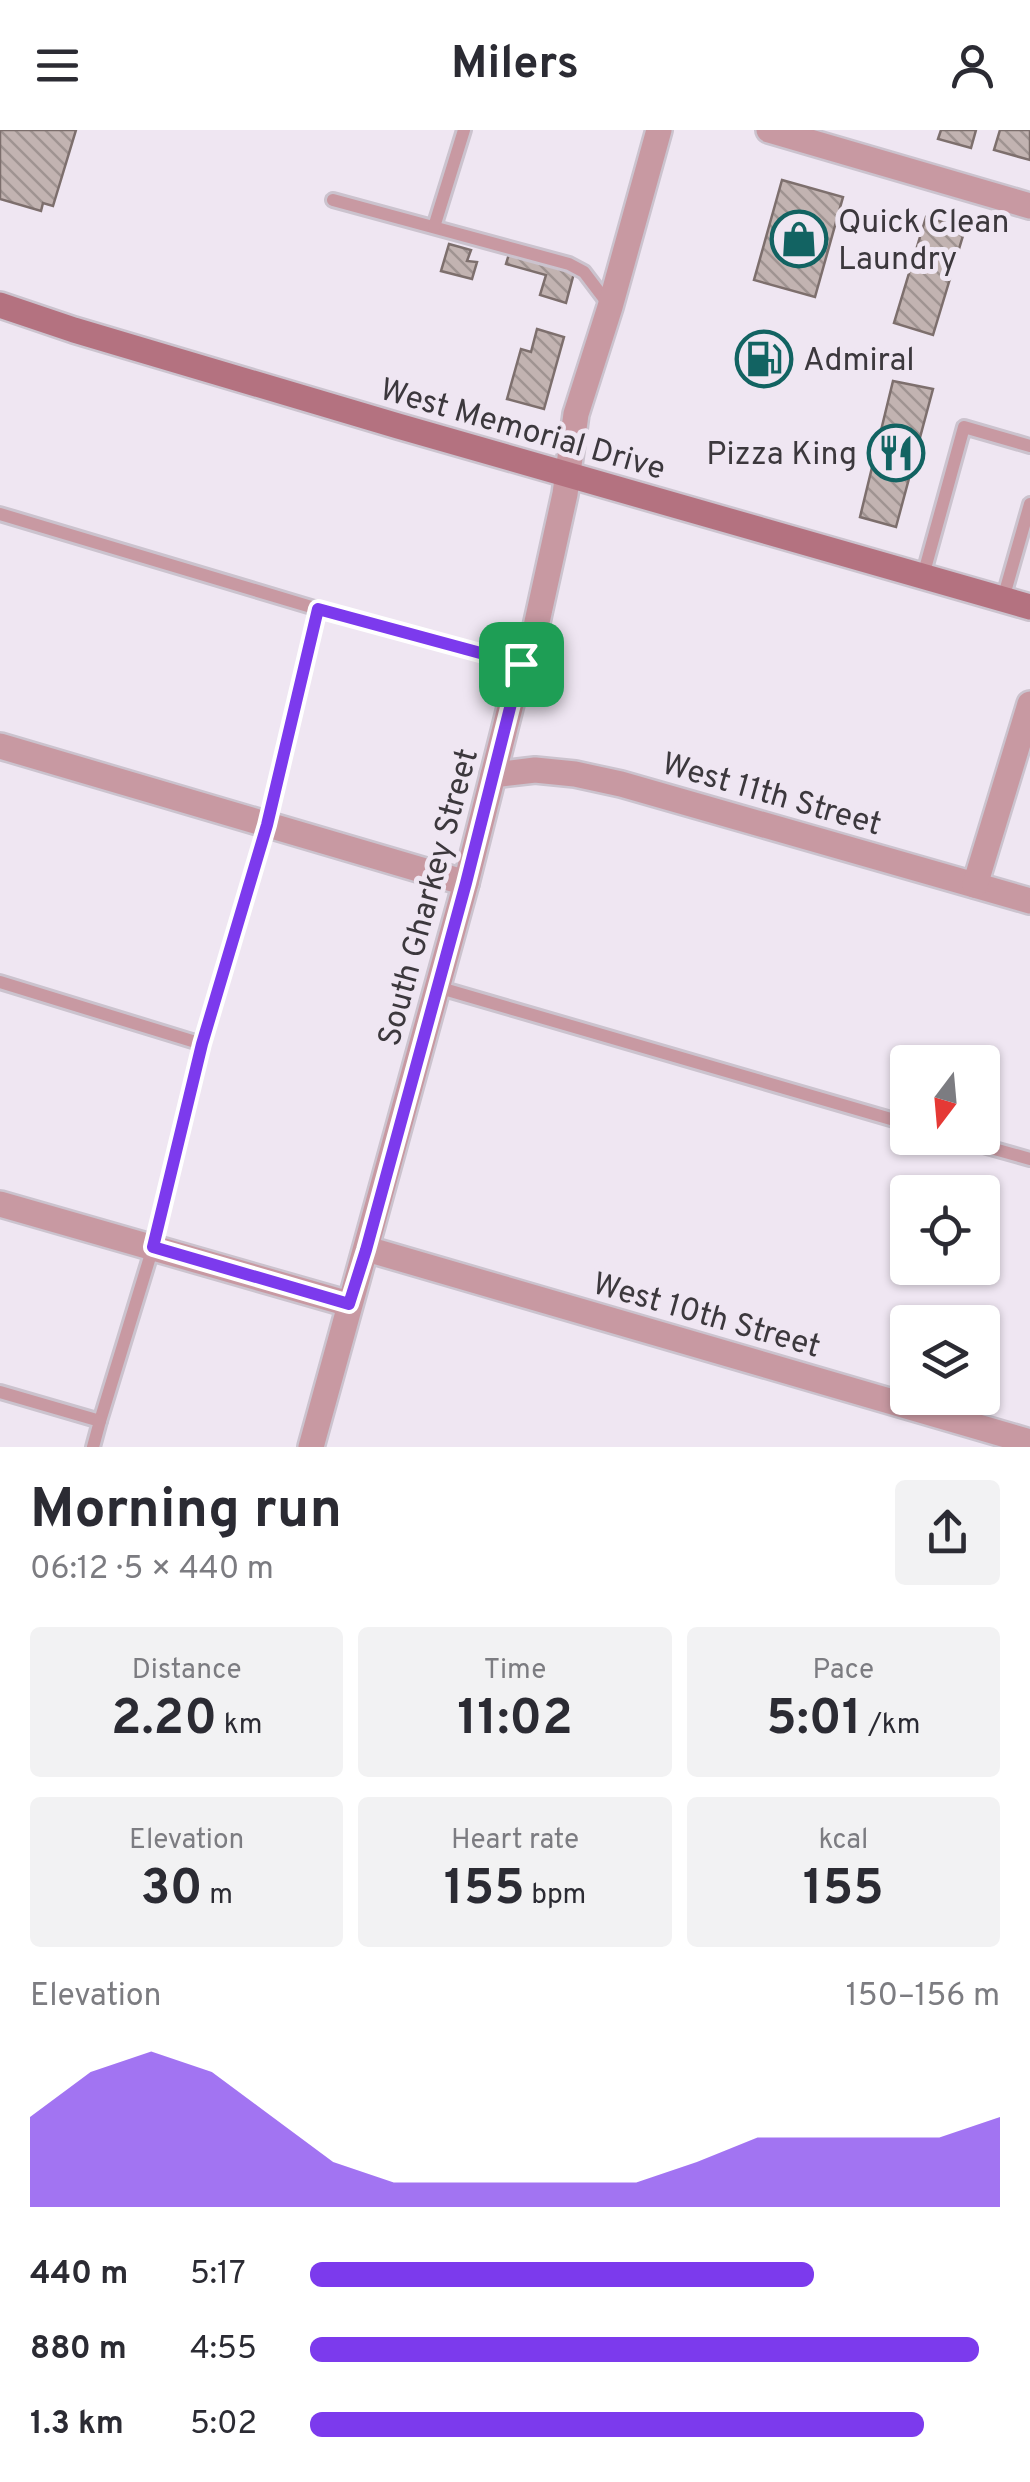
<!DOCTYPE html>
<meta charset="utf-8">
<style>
:root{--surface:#fff;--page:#f2f2f3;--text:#2b2b33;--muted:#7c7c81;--accent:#7c3aed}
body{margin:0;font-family:Overpass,sans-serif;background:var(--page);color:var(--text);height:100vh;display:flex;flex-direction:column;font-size:38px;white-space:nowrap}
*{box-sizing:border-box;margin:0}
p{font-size:32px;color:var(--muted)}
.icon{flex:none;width:55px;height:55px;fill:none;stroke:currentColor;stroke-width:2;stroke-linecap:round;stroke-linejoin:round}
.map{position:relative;height:1317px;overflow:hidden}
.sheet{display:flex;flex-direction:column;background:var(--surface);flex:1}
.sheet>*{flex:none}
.needle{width:65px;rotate:196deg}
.buttons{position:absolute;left:890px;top:915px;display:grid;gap:20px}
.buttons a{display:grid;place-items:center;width:110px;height:110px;border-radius:10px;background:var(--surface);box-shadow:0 2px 8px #0004;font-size:50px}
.pin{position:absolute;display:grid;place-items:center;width:85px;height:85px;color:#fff;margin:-42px;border-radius:20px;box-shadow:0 5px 15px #0006}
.round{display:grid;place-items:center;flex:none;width:105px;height:105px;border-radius:10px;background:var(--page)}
.overview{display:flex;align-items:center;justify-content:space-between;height:170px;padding:0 30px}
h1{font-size:55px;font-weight:700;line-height:75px}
.stats{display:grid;grid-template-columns:repeat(3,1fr);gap:15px;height:170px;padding:10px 30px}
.stats div{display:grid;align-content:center;border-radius:10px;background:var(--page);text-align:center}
.stats b{font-size:50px;font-weight:700}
.stats small{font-size:28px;font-weight:400}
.stats p{font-size:28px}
.chart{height:280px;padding:20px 30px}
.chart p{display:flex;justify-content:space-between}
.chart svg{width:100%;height:180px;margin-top:10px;fill:var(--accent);opacity:.7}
ul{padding:0 30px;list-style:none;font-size:32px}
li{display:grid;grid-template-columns:160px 120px 1fr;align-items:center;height:75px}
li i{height:25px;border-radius:12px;background:var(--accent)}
header{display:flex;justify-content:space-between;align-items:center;height:130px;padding:0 30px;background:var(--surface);font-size:45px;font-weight:700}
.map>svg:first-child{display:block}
.building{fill:url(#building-back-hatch);stroke:#7d6f6d;stroke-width:2.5}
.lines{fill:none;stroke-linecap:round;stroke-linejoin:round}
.service-casing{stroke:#cbc3ce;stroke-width:18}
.minor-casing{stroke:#cbc3ce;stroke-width:30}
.secondary-casing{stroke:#cbc3ce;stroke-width:30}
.service{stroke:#c899a2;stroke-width:12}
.minor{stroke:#c899a2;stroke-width:25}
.secondary{stroke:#b47280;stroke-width:25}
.route-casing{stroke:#fff;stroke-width:20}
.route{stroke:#7c3aed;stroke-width:12}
.labels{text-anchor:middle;stroke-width:10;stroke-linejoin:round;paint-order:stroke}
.poi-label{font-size:32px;fill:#3c383d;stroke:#efe6f2;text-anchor:start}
.street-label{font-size:32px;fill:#3c383d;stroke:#efe6f2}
</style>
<header><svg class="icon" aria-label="menu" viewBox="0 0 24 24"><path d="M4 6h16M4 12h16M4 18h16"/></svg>Milers<svg class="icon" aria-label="person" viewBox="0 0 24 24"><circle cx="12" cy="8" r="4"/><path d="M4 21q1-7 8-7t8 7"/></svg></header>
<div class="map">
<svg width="1030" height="1317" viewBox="0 0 1030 1317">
<defs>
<pattern id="building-back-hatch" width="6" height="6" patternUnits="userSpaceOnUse" patternTransform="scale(2.5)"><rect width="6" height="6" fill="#c2b3b1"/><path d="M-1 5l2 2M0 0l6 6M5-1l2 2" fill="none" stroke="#9f9391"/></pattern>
</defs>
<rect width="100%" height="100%" fill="#efe6f2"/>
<g class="building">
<polygon points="0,0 76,0 53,76 43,73 41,81 0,69"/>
<polygon points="941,0 976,0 971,18 938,9"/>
<polygon points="1000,0 1030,0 1030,30 994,20"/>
<polygon points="782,50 843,67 815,167 754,150"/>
<polygon points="926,87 965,99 933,205 894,193"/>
<polygon points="449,114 471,120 467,131 477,132 472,149 441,141"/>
<polygon points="509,124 574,143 566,173 540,165 546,145 506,134"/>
<polygon points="537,199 564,207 544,279 507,269 521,219 531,222"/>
<polygon points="893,251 933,259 896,397 860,387"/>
</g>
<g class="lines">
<g class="service-casing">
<g id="service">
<polyline points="333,70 569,134 584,142 609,175"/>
<polyline points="434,97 464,0"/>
<polyline points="0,384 318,479"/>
<polyline points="923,446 964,297 1030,316"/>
<polyline points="1003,469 1030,374"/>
<polyline points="0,852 202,914 153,1117 100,1291"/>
<polyline points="437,857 908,994"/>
<polyline points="202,914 267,695 318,479 521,534"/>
<polyline points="955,1008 1030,1029"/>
<polyline points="0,1262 100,1291 93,1317"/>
</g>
</g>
<g class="minor-casing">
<g id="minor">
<polyline points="769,0 1030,76"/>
<polyline points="0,616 466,753"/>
<polyline points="493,645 535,640 575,644 621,654 1030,771"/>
<polyline points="975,755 1030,574"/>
<polyline points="0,1074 349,1174"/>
<polyline points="367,1119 1030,1312"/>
<polyline points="311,1317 466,753 521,534 532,515 565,364 576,284 610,177 659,0"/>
</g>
</g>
<g class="secondary-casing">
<polyline id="secondary" points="0,175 74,200 398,296 1030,477"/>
</g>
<use href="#service" class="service"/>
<use href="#minor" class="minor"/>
<use href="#secondary" class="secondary"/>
</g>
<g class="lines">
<g class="route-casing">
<polygon id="route" points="318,479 521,534 466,753 366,1120 349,1174 153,1117 202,914 267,695"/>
</g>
<use href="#route" class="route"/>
</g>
<defs>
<g id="shop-ring" transform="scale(2.875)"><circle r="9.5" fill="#efe6f2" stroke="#126362" stroke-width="1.5"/><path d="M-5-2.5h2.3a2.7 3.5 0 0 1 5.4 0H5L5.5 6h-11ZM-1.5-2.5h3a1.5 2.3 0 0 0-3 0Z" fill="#126362"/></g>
<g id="fuel-ring" transform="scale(2.875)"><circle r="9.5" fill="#efe6f2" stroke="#126362" stroke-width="1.5"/><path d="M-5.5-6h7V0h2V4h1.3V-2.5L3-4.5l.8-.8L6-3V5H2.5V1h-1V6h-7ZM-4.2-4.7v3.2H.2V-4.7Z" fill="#126362"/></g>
<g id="restaurant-ring" transform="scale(2.875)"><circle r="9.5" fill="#efe6f2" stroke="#126362" stroke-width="1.5"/><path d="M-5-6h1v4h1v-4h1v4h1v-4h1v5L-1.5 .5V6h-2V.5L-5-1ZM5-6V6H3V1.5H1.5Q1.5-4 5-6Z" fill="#126362"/></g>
</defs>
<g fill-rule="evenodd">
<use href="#shop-ring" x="799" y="109"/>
<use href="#fuel-ring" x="764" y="229"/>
<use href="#restaurant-ring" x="896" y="323"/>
</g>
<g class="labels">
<g class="poi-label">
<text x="838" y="102">Quick Clean<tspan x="838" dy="37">Laundry</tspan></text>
<text x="803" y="240">Admiral</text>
<text x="857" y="334" text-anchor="end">Pizza King</text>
</g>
<g class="street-label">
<text transform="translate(523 298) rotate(16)" y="11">West Memorial Drive</text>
<text transform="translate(772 663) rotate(16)" y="11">West 11th Street</text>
<text transform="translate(427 767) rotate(-75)" y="11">South Gharkey Street</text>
<text transform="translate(707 1184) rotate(16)" y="11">West 10th Street</text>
</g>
</g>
</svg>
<div class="buttons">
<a><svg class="needle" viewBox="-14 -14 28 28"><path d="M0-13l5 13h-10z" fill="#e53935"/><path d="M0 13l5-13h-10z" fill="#7c7c81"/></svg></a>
<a><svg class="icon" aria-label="locate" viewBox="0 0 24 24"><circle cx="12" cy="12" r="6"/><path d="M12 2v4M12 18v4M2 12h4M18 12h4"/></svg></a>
<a><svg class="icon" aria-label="layers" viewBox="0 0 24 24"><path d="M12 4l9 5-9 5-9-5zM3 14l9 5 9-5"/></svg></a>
</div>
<div class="pin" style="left:521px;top:534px;background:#1e9e55"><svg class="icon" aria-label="arrive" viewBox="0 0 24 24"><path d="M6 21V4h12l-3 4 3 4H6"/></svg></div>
</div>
<section class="sheet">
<div class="overview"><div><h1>Morning run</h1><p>06:12 · 5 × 440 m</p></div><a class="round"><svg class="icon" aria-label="share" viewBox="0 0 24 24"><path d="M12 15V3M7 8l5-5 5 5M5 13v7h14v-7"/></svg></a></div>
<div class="stats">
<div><p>Distance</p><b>2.20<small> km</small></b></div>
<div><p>Time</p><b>11:02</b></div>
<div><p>Pace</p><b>5:01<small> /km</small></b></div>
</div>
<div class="stats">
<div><p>Elevation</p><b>30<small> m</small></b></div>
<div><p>Heart rate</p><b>155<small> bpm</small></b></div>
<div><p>kcal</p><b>155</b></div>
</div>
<div class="chart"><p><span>Elevation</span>150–156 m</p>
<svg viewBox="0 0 160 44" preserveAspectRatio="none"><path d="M0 44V22L10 11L20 6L30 11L40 22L50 33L60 38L70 38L80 38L90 38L100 38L110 33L120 27L130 27L140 27L150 27L160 22V44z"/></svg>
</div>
<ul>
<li><b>440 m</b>5:17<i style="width:73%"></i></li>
<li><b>880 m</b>4:55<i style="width:97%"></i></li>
<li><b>1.3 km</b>5:02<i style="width:89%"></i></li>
</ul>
</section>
